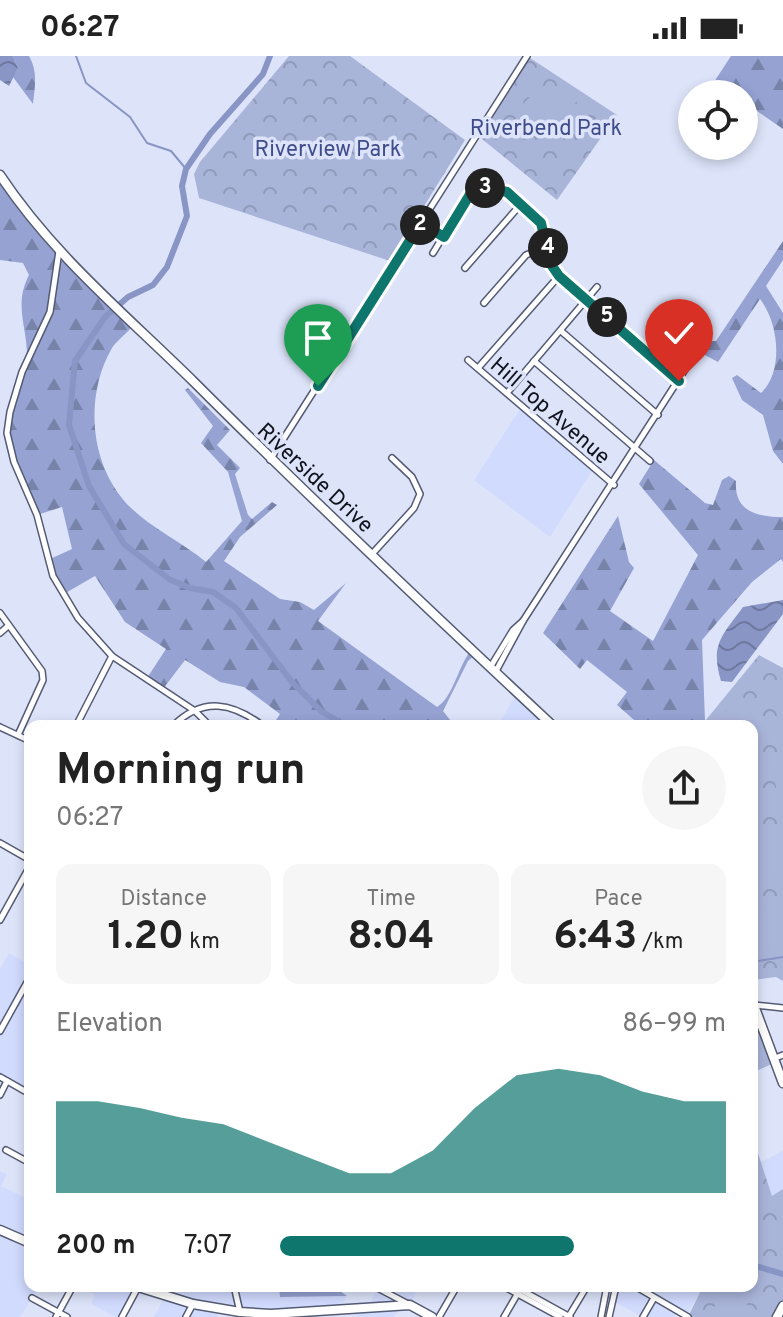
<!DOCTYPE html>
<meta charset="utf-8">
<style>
:root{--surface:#fff;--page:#f6f6f6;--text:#222;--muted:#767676;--accent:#0f766e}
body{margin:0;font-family:Overpass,sans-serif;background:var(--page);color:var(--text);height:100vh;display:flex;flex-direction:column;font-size:30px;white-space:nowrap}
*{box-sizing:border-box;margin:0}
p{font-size:26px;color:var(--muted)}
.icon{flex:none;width:44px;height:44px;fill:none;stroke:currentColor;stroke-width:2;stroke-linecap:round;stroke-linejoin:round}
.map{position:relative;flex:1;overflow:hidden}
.side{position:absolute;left:24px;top:664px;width:734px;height:572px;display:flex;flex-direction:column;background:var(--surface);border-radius:16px;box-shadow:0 4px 12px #0003}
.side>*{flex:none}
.controls{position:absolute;left:678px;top:24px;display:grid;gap:16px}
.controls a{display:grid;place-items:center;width:80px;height:80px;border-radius:50%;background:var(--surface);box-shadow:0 4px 12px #0003;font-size:40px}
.pin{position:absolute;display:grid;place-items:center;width:68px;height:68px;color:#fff;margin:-82px -34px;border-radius:50% 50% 50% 0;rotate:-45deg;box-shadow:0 0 8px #0007}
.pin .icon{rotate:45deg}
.km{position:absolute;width:40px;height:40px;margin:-20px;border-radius:50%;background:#222;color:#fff;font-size:22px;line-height:40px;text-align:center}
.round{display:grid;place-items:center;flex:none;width:84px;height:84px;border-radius:42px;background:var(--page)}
.summary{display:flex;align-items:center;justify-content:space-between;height:136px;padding:0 32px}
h1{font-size:44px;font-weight:700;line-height:60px}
.figures{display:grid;grid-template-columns:repeat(3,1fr);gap:12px;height:136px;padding:8px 32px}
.figures div{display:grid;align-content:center;border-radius:16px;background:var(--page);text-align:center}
.figures b{font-size:40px;font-weight:700}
.figures small{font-size:22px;font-weight:400}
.figures p{font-size:22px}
.chart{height:224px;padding:16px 32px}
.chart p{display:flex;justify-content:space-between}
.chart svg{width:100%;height:144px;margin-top:8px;fill:var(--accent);opacity:.7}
ul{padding:0 32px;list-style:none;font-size:26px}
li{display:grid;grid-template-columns:128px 96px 1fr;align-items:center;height:60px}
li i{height:20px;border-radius:10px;background:var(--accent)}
.status{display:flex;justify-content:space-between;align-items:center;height:56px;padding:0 40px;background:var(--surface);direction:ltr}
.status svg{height:22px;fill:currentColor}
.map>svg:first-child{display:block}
.built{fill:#d1dbfe}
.forest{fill:url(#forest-firs)}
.park{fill:url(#park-crowns)}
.garden{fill:#a9b4d9}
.water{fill:url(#water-waves)}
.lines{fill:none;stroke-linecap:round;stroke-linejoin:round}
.stream{stroke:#8895c5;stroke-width:2}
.river{stroke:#8895c5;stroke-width:6}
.minor-casing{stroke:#545b73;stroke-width:8}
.major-casing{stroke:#545b73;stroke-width:11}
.minor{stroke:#fff;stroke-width:5}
.major{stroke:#fff;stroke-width:8}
.route-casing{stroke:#fff;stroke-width:16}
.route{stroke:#0f766e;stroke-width:10}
.labels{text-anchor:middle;stroke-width:7;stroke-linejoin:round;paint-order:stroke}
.park-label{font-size:22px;fill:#3f4c89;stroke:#dde4fa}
.street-label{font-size:22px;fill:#10131c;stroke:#dde4fa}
</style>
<div class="status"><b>06:27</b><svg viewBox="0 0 49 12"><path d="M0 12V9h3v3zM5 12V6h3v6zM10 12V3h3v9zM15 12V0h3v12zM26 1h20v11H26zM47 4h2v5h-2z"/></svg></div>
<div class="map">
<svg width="783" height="1261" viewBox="0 0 783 1261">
<defs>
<pattern id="forest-firs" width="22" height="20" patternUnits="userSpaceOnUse" patternTransform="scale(2)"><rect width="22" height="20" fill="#95a2d2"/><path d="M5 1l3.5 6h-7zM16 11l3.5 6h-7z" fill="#7883aa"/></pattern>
<pattern id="park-crowns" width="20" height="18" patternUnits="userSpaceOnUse" patternTransform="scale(2)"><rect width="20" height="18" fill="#a9b4d9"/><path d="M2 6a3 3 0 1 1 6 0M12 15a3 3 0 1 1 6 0" fill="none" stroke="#909aba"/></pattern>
<pattern id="water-waves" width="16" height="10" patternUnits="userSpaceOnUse" patternTransform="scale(2)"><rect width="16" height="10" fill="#8895c5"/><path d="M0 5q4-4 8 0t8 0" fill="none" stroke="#6e789f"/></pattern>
</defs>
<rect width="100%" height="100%" fill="#dde4fa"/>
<g class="built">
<polygon points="522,350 594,412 550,481 474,424"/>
<polygon points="518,636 553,670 497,670"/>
<polygon points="9,897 30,909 30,1038 8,1026 0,1039 0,913"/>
<polygon points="783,1095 783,1133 772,1141 761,1106"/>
<polygon points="0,1115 7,1118 1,1130 30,1144 30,1230 40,1230 20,1261 0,1261"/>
<polygon points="79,1230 279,1230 281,1241 347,1240 338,1255 314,1261 240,1261 239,1256 222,1253 217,1261 154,1261 165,1240 138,1231 122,1261 116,1261 91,1248 95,1239"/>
<polygon points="403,1230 420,1230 410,1249 401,1250 394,1261 358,1261 347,1254 367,1252 378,1232 396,1241"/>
<polygon points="607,1230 688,1230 700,1236 686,1260 678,1255 674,1261 643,1261 605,1241"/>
</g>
<g class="forest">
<path d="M13,0H29C38,16 35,30 33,48L13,21L18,12Z"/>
<polygon points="731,0 783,0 783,73 744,46 744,38 732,38 714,26"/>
<path d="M5,125L21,151L133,269C127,278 118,283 112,292C84,340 89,411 131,452C153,473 183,487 206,506L242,465L228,416L201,387L213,370L185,334L188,332L230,374L217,389L240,412L235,418L248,459L252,463L272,446L277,449L240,481L224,505L280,543L300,546L314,554L346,527L318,565L437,651C454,641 458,608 473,592L477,597L468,605L443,655L455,670H272L280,658L244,631L220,626L185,604L163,633L147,622L166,593L125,566L95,520L62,539L48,504L72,493L62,451L37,459C22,430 3,392 10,358C13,340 26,322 27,304C28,271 13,250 29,219L23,207L0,204V128Z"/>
<path d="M783,185V204L766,230L783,257V408L773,395L763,359L742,344L732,322L737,319L761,337C783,317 780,269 760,243L718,306L680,286L716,285Z"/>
<path d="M654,404L705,447L713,449L722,424L729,420L736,425C734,455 756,461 783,461V506L781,503L752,526L702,584L705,665L701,670H641L617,649L627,636L587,604L580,613L543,577L618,460L629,506L634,512L610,555L653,585L698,499L639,428Z"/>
<polygon points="279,1230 333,1230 347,1240 280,1241"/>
</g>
<g class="park">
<polygon points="289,0 350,0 465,84 390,205 199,142 194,118 200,106"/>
<polygon points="527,0 617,59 557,144 477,79"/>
<polygon points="759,599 783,612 783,925 776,921 752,924 752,670 701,670"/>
<polygon points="752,944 776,1006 752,1017"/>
<polygon points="752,1079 772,1140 783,1133 783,1250 777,1261 688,1261 703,1230 752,1230"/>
</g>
<g class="garden">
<polygon points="550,33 579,41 556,82 519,52 532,39"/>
<polygon points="736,645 767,677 752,692 752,670 724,670 717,663"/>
<polygon points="783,702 783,748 779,748 771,704"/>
<polygon points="771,788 783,792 783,808 770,832 764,834 752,827 752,789"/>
<polygon points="774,847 783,852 783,891 764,893 752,888 752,879 768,849"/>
<polygon points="723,1235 767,1260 767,1261 722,1261 712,1255"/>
</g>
<g class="water">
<polygon points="0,0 13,0 18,12 9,30 0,24"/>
<path d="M783,544V558L732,626L721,625C710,588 722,580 743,551Z"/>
</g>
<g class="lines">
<g class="stream">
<polyline points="76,0 86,27 130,61 147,87 171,95 186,113"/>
<polyline points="752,906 783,901"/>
</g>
<g class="river">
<polyline points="270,0 263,18 210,78 186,113 182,130 187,160 167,211 153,229 128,241 105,261 75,305 69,369 89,430 124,488 169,523 190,532 213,536 236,552 292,626 321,655 346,670"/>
<polyline points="752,1209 783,1218"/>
</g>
<g class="minor-casing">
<g id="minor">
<polyline points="421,167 444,181"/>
<polyline points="59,195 50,256 22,316 10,356 7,377 14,406 37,459 53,520 78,562 112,600 195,655 210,670"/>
<path d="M433,197C450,171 464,129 500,132L541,167L550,207L559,220L679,325"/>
<polyline points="465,212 521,148"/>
<polyline points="484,247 526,199 548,190"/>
<polyline points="561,275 658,359"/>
<polyline points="468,304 614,429"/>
<polyline points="534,305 650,405"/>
<polyline points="478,312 559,220"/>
<polyline points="507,337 597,231"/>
<polyline points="270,404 527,0"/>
<polyline points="372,498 414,452 420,438 412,421 392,402"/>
<polyline points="0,557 42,615 43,624 18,679"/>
<polyline points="523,565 695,298"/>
<polyline points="0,577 8,570"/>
<polyline points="491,610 513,574 523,565 496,615"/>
<polyline points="76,670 112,600"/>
<path d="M173,670C203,640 233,647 263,670"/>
<polyline points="0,671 30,685"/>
<polyline points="0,787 30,804"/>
<polyline points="0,864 30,810"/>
<polyline points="754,949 783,952"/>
<polyline points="0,975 30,921"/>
<polyline points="775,1002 783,999"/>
<polyline points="0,1021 30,1038"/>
<polyline points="0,1039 7,1025"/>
<polyline points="6,1094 30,1107"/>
<polyline points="234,1230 240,1256"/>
<polyline points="374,1230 408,1248"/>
<polyline points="503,1230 560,1261"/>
<polyline points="514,1230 570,1261"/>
<polyline points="635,1230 688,1261"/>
<polyline points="32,1242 67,1261"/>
<polyline points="569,1260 587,1230"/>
<polyline points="56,1261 73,1230"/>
<polyline points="122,1261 138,1231"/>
<polyline points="186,1261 193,1248"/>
<polyline points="439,1261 457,1230"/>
<polyline points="504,1261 522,1230"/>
<polyline points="601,1261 607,1230"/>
<polyline points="609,1261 616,1230"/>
<polyline points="643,1261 654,1242"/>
</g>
</g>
<g class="major-casing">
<g id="major">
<path d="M0,119C53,199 126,259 194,326C311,443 432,557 553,670"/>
<polyline points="752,944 783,1027"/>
<polyline points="0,1174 30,1187"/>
<polyline points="135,1230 193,1248 240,1256 271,1258 410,1249 432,1261"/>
<polyline points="777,1261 783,1250"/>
</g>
</g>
<use href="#minor" class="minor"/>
<use href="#major" class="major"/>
</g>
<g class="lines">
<g class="route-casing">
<polyline id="route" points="318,330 421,167 444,181 469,140 489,132 507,136 541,167 550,207 559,220 679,325"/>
</g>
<use href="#route" class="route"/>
</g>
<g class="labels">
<g class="park-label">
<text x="546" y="79">Riverbend Park</text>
<text x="328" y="100">Riverview Park</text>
</g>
<g class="street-label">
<text transform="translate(551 354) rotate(41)" y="8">Hill Top Avenue</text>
<text transform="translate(316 421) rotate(43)" y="8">Riverside Drive</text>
</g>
</g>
</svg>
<div class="controls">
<a><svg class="icon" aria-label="locate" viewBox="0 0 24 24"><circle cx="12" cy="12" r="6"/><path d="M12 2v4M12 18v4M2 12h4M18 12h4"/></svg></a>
</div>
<div class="pin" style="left:318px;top:330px;background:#1e9e55"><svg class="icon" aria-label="arrive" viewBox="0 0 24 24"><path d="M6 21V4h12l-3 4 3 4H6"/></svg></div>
<div class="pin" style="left:679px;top:325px;background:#d93025"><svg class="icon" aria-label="check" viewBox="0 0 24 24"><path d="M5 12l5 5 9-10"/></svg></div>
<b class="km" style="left:420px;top:169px">2</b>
<b class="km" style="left:485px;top:132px">3</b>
<b class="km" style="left:548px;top:192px">4</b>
<b class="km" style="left:607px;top:261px">5</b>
<section class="side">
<div class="summary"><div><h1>Morning run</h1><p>06:27</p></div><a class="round"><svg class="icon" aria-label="share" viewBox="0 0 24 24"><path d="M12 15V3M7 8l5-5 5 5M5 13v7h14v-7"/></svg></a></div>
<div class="figures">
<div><p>Distance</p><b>1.20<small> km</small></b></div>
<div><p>Time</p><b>8:04</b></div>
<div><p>Pace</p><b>6:43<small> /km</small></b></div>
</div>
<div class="chart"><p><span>Elevation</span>86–99 m</p>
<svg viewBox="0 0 160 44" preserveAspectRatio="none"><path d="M0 44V16L10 16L20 18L30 21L40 23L50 28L60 33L70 38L80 38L90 31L100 18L110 8L120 6L130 8L140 13L150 16L160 16V44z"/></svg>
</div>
<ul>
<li><b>200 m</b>7:07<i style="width:66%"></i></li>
</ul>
</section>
</div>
